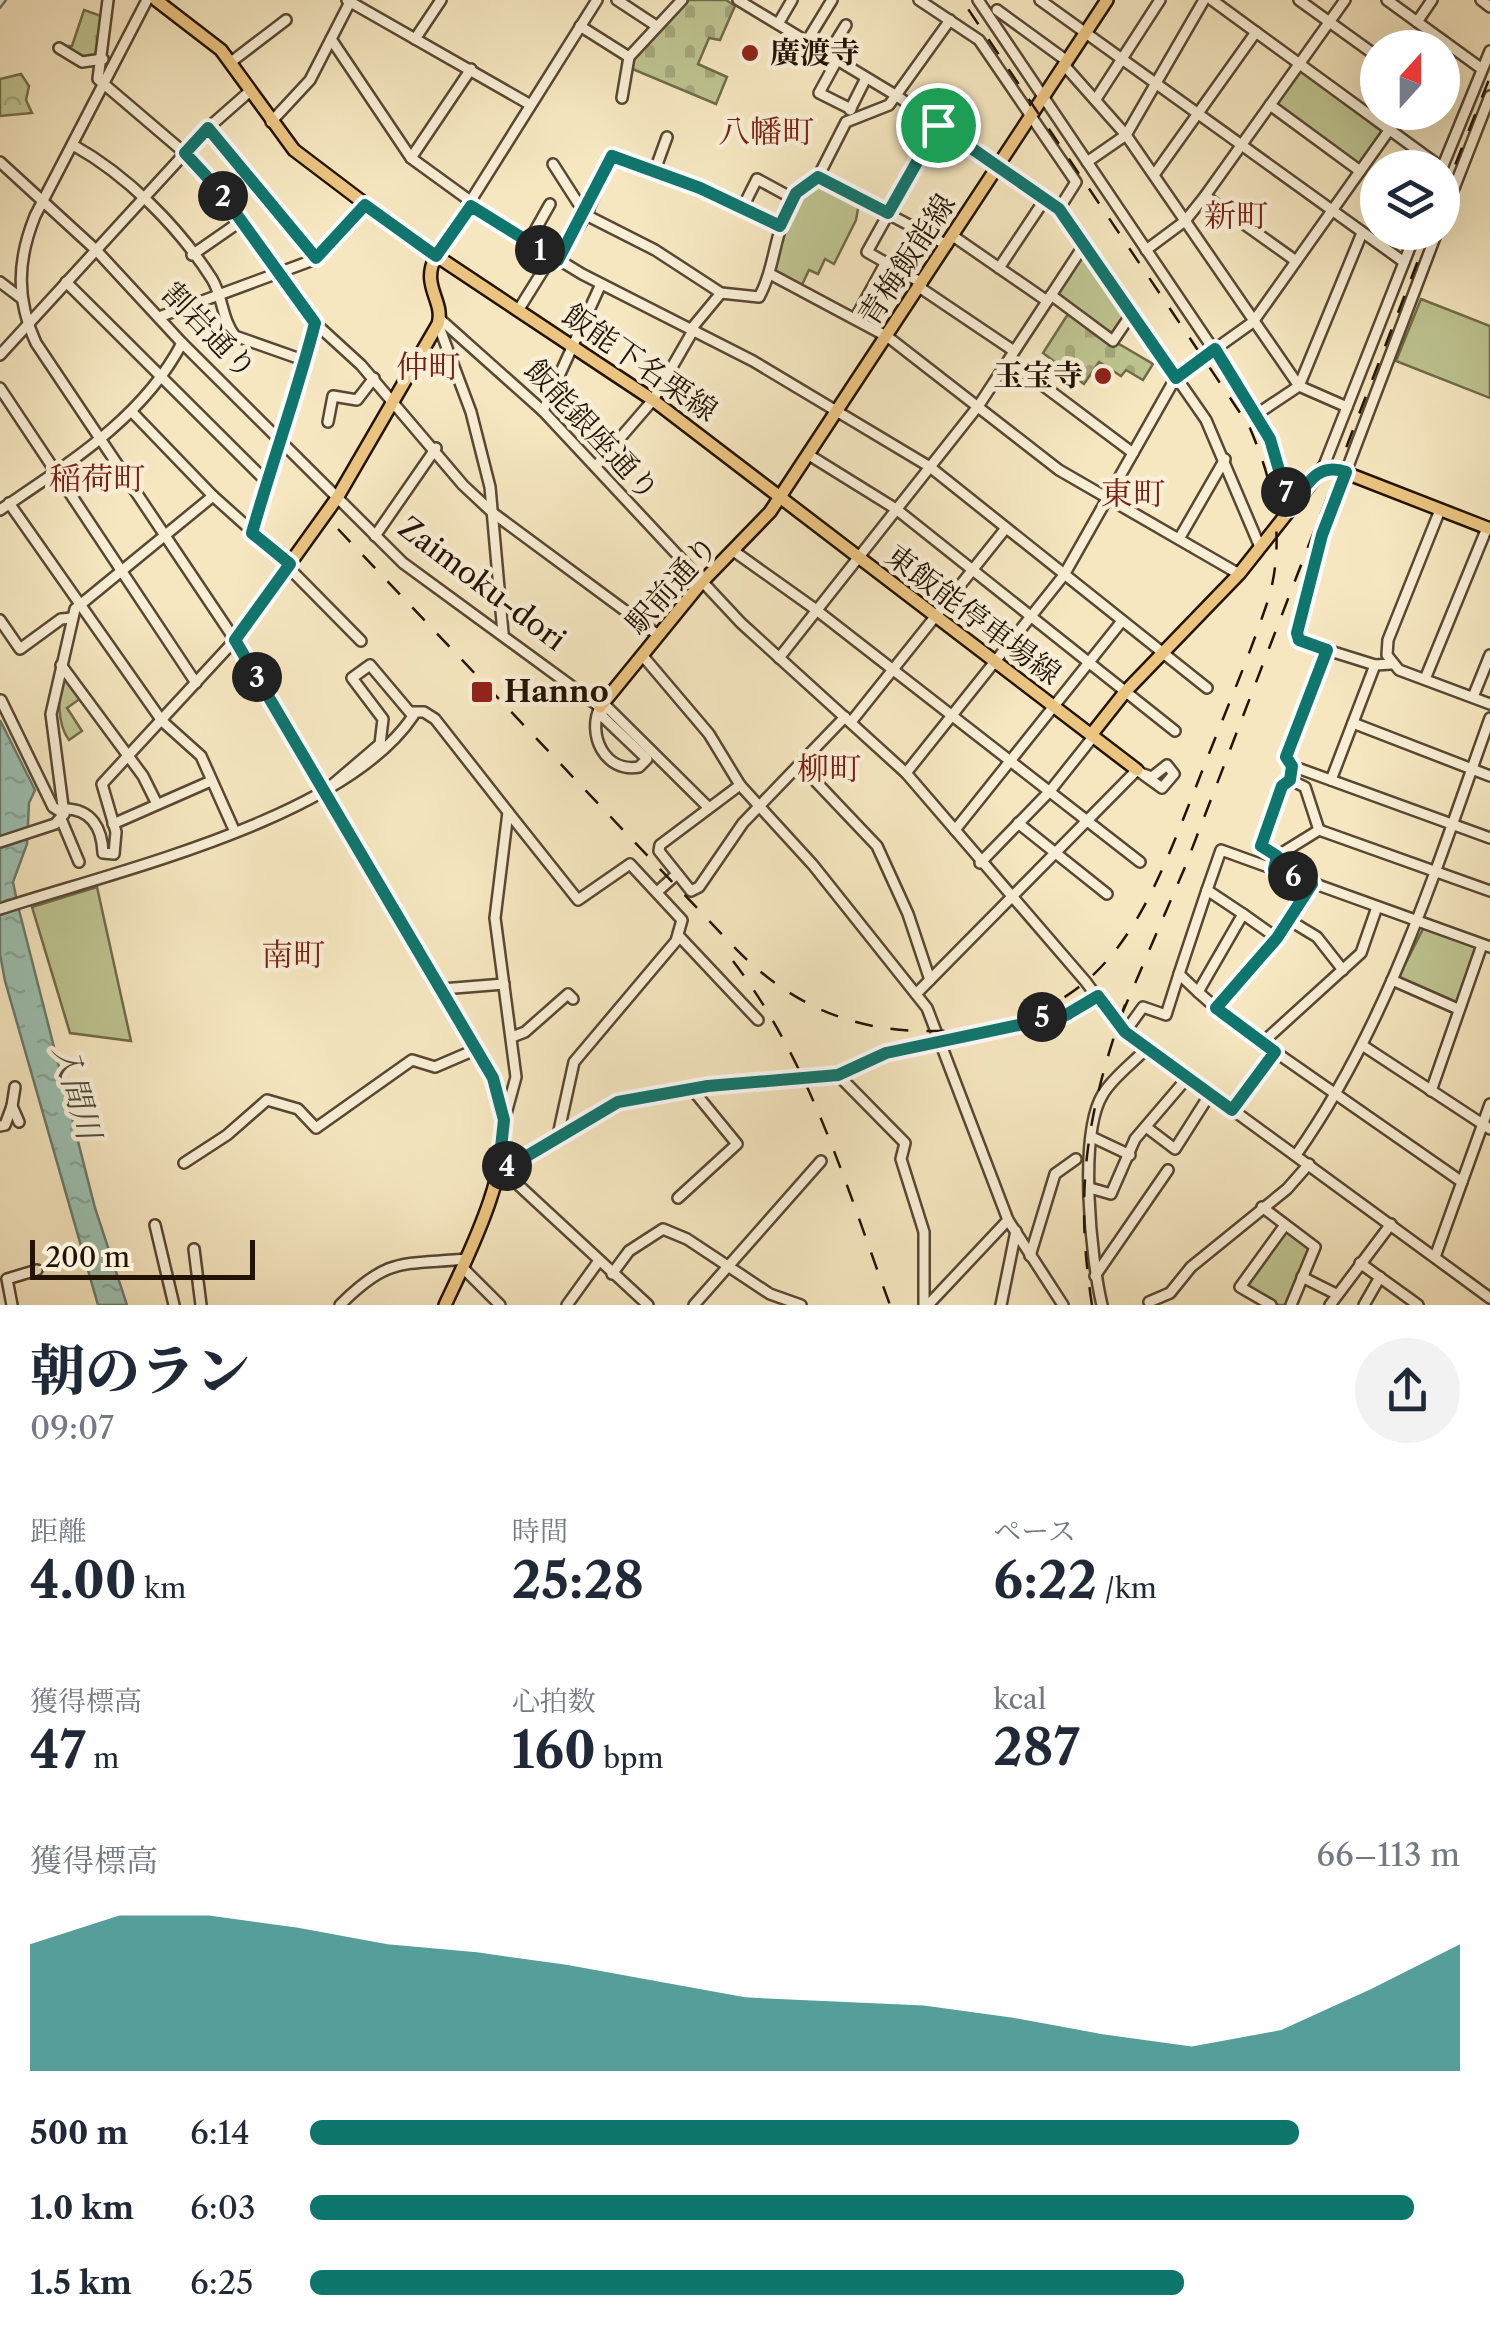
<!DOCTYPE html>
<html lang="ja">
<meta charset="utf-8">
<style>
:root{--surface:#fff;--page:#f2f2f3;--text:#1f2937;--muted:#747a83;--accent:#0f766e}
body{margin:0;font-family:"Libre Caslon Text","Noto Serif JP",serif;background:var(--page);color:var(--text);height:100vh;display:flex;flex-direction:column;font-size:38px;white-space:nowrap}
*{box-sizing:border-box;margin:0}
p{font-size:32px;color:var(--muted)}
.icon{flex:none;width:55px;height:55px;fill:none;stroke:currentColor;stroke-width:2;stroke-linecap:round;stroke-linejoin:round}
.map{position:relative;height:1305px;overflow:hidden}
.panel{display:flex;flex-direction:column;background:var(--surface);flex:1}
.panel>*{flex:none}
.needle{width:65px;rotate:21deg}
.tools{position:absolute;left:1360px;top:30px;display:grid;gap:20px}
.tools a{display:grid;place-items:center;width:100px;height:100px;border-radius:50%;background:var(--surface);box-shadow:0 10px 40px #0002;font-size:50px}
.scale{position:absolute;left:30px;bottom:25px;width:225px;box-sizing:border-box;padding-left:10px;border:5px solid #231304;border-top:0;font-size:28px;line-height:35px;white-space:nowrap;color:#231304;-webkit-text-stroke:8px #f9efd6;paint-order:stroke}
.pin{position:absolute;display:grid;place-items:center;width:85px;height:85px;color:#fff;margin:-42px;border:5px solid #fff;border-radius:50%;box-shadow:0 2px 10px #0007}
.km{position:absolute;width:50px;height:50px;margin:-25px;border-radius:50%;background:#222;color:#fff;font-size:28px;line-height:50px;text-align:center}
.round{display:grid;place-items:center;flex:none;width:105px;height:105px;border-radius:52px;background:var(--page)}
.summary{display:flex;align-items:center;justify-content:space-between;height:170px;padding:0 30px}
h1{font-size:55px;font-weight:800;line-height:75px}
.figures{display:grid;grid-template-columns:repeat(3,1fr);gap:15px;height:170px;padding:10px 30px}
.figures div{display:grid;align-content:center}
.figures b{font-size:50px;font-weight:800}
.figures small{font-size:28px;font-weight:400}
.figures p{font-size:28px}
.chart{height:280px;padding:20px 30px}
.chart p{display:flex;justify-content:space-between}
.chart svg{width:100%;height:180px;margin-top:10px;fill:var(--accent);opacity:.7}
ul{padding:0 30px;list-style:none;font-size:32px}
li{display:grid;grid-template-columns:160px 120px 1fr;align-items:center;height:75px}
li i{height:25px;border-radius:12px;background:var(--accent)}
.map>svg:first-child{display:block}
.grass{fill:url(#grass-tufts);stroke:#706c4a;stroke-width:2.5}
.forest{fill:url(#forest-crowns);stroke:#706c4a;stroke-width:2.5}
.cemetery{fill:url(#cemetery-stones);stroke:#706c4a;stroke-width:2.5}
.park{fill:#bec591;stroke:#706c4a;stroke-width:2.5}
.water{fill:url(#water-ripples);stroke:#6c7b6c;stroke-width:2.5}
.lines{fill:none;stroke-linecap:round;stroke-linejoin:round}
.stream{stroke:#6c7b6c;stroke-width:2.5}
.minor-casing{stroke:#584833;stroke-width:14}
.major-casing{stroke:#231304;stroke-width:16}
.minor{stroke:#f9efd6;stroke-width:9}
.major{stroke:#ebc480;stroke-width:11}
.rail{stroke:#231304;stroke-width:2.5;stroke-dasharray:18 18;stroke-linecap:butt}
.route-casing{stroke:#fff;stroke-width:20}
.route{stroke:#0f766e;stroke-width:12}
.poi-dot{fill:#8f2418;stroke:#f9efd6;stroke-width:4}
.labels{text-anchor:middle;stroke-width:9;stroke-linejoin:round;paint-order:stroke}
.poi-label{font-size:30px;font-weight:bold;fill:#231304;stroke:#f9efd6;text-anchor:start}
.street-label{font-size:30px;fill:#231304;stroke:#f9efd6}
.neighbourhood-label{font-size:32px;fill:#7a1f14;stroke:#f9efd6}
.water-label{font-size:32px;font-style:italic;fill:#4e5041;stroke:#f9efd6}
</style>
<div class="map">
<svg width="1490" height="1305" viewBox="0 0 1490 1305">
<defs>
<pattern id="grass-tufts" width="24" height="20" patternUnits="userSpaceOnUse" patternTransform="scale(2.5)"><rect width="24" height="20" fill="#bec591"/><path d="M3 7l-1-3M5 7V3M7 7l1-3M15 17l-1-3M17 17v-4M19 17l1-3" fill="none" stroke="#a3a87b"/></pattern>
<pattern id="forest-crowns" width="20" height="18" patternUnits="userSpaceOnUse" patternTransform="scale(2.5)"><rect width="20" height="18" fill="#bec591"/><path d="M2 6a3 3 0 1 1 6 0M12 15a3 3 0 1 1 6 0" fill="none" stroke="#a3a87b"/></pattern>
<pattern id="cemetery-stones" width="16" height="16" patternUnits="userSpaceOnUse" patternTransform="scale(2.5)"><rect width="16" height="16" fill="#bec591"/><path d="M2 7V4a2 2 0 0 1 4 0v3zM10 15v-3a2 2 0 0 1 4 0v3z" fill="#a3a87b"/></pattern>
<pattern id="water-ripples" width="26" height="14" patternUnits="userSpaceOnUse" patternTransform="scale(2.5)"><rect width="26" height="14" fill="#9dc0b1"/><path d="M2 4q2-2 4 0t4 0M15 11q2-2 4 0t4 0" fill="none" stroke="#87a497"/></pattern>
</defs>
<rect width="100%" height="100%" fill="#f6e7c0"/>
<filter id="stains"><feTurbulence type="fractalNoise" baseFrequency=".002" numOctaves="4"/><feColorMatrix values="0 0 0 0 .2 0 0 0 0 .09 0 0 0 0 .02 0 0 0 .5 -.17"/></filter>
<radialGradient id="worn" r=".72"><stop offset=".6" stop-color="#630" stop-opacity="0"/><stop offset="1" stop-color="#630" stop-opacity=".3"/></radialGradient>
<polygon class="grass" points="84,10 104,17 102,56 82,60 63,46 72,46"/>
<polygon class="forest" points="21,74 29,86 26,100 32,113 0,116 0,79"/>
<g class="cemetery">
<path d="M689,0H726L735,6L720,40L709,38L698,64L727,77L716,104L630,68C635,37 666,19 689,0Z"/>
<polygon points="1068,314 1153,364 1143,380 1126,370 1121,376 1099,362 1084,384 1043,353"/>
</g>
<g class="park">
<polygon points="1300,64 1390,130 1360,171 1270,105"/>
<polygon points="818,177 860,198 856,220 834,264 825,259 818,274 809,270 801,287 772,275 792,198"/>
<polygon points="1081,249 1132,313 1113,341 1051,295"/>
<polygon points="1421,299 1490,326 1490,398 1396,361"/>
<path d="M67,676L81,698L67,708L82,731L69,740C58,726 55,690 67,676Z"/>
<polygon points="97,887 131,1041 70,1033 32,907"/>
<polygon points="1424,927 1477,946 1457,1005 1398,978"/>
<polygon points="1285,1225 1315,1247 1291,1305 1271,1305 1240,1287"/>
</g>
<polygon class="water" points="0,720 35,790 29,803 27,844 13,882 18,906 95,1208 127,1305 98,1305 5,981 0,954"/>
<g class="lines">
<polyline class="stream" points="0,8 6,0"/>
<g class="minor-casing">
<g id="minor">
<polyline points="108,0 98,79 200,166 315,323 361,365 463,485 493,513 658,635"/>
<polyline points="347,0 529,104"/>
<polyline points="617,0 655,25"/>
<polyline points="738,0 897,96 1059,209 1206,420 1260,547"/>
<polyline points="919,0 979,40 1076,182 1059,209"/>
<polyline points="978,0 1257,414 1278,460 1290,508"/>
<polyline points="1040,0 1404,262"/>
<polyline points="1212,0 1442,168"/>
<polyline points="1299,0 1378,57"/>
<polyline points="1387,0 1482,69"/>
<polyline points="1481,0 1490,7"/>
<polyline points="997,10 1067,61"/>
<polyline points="1417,22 1432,0"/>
<polyline points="778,24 792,0"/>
<polyline points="580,26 629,57"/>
<polyline points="331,39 411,158 473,203"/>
<polyline points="415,39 441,0"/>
<polyline points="807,41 832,0"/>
<polyline points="59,48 82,62 103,59"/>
<polyline points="828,54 846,25"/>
<polyline points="837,60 819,93 851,109"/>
<polyline points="231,62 286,20"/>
<polyline points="1064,65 1126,135 1299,386 1347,407"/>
<polyline points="622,98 629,57 682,0"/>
<polyline points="1096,99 1160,0"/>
<polyline points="1270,105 1360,171"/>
<polyline points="850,110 866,78"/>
<polyline points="271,122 310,80 351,0"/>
<polyline points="208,128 316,259"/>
<path d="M73,145C127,175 178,226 212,279C223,297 222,320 235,336L306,361"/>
<polyline points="411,158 471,69"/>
<path d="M0,162L96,250L182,343L403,563L600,707L603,717L647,759L639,767C604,773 587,734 600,707"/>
<polyline points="1087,162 1126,135 1204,0"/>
<polyline points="553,164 578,203 589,209"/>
<polyline points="1442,168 1490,51"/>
<polyline points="655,170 667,137"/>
<polyline points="1154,175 1256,32"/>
<polyline points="818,177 846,122 889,105 950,20"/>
<polyline points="1205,196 1296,261"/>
<polyline points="471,206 582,274 753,361 930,467 1207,688"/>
<polyline points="742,209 757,179 792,198"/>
<polyline points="586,215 612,157 700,188 780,226"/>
<polyline points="1442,219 1490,96"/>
<polyline points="953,236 1047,301"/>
<polyline points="528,243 550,204"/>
<polyline points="1146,250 1185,221 1205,196 1345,0"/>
<polyline points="192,255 241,221"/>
<polyline points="436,256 597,0"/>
<path d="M558,260L586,215L655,250L721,293L759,297C781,258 772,201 818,177L947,245"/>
<polyline points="999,268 1045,199"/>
<polyline points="772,275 888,337 1059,470 1239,574"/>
<polyline points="0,282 21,298"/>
<polyline points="66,282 267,482"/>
<polyline points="922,283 867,252 938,125"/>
<polyline points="919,287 1014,351"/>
<polyline points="1051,295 1113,341 1132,313"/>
<polyline points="519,309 552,256"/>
<polyline points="159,317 316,259 365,205"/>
<polyline points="856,317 886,262"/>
<polyline points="440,319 543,411 741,623 906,773 1086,982 1118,1026 1490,1298"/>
<polyline points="438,324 471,412 490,487 503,633"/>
<polyline points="692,328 721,293"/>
<polyline points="0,355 208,128 250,91"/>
<polyline points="1009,360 1133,453"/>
<polyline points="0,388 196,683"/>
<polyline points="543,411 601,284"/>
<polyline points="132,412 213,496 290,565"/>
<polyline points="1257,414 1299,386 1362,233"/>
<polyline points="328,422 333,396 357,400 374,378"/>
<polyline points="809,455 896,509 1175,731"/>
<polyline points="596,466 653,400 694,329"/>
<polyline points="1323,468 1416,232"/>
<polyline points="9,503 162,721 201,756 235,832"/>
<path d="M0,510C69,463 143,418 182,343"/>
<polyline points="1440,510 1388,640 1387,655 1399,670 1490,704"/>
<path d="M252,533C272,462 297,394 315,323"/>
<polyline points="375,536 436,448"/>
<polyline points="1179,539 1225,459"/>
<polyline points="735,552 815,609 1140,862"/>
<polyline points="288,567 361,641"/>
<polyline points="0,620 20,649 61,619 72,618"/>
<polyline points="1327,650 1375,665 1391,664"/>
<polyline points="642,655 709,734 740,785 813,865 927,1008 1008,1220 1063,1305"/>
<polyline points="779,658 979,405 1084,245"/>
<polyline points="61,665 143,776 157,804"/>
<polyline points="1425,679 1487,528"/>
<polyline points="1473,697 1490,655"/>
<polyline points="1,700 53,807 64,814"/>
<polyline points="603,703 708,807"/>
<polyline points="413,712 424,712 435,719 508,812 495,918 516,1077 504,1121"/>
<polyline points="851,722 1006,528"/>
<polyline points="1353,723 1490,776"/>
<polyline points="800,765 877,846 908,914 930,980"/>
<polyline points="1292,766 1490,838"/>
<polyline points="906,773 1064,575 1176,377 1253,322 1402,112"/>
<polyline points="1290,780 1292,766 1286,757 1327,650 1299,640 1297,633 1322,535 1437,232"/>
<polygon points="1290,780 1305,787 1319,830 1277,856 1261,845 1282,786"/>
<polyline points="1331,780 1375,665"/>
<polyline points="740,785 660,845 659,851 691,891 699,887 743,823 845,717"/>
<path d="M65,809C92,809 102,829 103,853L114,854L116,832L102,784L235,640L36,343C16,299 17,261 35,216L147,0"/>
<polyline points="508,812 578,900 630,864 682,920 676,941 574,1062 558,1135"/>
<polyline points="61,819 79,862"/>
<polyline points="1018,823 1107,894"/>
<polyline points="113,824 211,781"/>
<polyline points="955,830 1122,621"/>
<polyline points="1319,830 1490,891"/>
<polyline points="0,842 55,824 64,814 51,714 75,609 213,496"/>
<polyline points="980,863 1050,791 1093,737"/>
<polyline points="657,892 677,874"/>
<path d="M0,909C116,871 344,819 413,716L370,665L352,678L383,719L380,744L325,791"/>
<polyline points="1243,914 1277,938"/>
<polyline points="1289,920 1317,937 1343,970"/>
<polyline points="678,935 758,1020"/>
<polyline points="1179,974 1207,890"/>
<polyline points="1392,980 1458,1009"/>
<polyline points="442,989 504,984"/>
<polyline points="1198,992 1231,1021 1462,1182"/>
<polyline points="916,994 1137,770 1162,788 1174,774 1167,765 1152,777 1143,774"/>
<polyline points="1216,1008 1277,938 1313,884"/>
<polyline points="1125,1032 1143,1007 1166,1015 1179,974 1198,992 1243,914 1207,890 1221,850 1490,947"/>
<polyline points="512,1037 525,1032 568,994 573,999"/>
<polyline points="1262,1043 1361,953 1377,907"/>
<polyline points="1362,1045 1490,1129"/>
<polyline points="838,1075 905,1143 901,1159 924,1232 924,1305"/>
<polyline points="15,1087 12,1106 19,1122"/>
<polyline points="1431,1091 1482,945"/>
<polyline points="1232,1110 1275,1053"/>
<polyline points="0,1126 5,1125 12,1106"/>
<polyline points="1146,1127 1175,1149 1210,1094"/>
<polyline points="1094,1138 1130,1155"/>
<path d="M1296,1155C1389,1023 1436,868 1490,718"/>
<polyline points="184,1163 227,1135 267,1100 298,1109 316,1128 412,1060 435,1067 477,1049"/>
<polyline points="499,1167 510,1166 618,1102 708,1086 838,1075 885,1053 1066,1015 1098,996"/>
<polyline points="499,1167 648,1305"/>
<polyline points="1090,1188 1111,1194 1135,1139 1188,1077"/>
<polyline points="678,1198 737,1144 692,1089"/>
<polyline points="1262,1207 1315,1247 1291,1305"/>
<polyline points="155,1225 174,1305"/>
<polyline points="194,1249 201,1305"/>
<polyline points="1030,1256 1055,1174 1076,1159"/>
<polyline points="1435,1257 1490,1104"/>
<polyline points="1360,1263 1418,1305"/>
<polyline points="463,1268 500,1305"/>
<polyline points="612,1274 629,1251 663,1229 687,1239 770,1294 801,1305"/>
<polyline points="1095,1276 1168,1170"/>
<polyline points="1302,1277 1336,1294"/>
<polyline points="1149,1302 1170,1293 1191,1267 1287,1189 1309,1164"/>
<polyline points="12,1305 7,1279 37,1270"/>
<path d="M340,1305C389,1256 402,1265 467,1259"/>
<polyline points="567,1305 598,1262"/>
<polyline points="694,1305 821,1161"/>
<polyline points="928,1305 1008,1220"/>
<polyline points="1001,1305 1016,1231"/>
<path d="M1102,1305C1091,1259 1078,1134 1103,1094C1113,1077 1134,1062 1147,1048"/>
<polyline points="1271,1305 1240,1287 1285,1225"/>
<polyline points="1330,1305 1391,1224"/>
<polyline points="1364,1305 1380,1277"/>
</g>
</g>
<g class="major-casing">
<g id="major">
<polyline points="156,0 221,50 294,150 414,241 653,400 1137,770"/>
<path d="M436,256C420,286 445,301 438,324L337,498L235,640L477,1049C487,1068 498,1086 502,1106C514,1165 470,1252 445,1305"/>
<polyline points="600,707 701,583 770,512 1107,0"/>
<polyline points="1091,735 1125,692 1239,574 1323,468 1336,469 1490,529"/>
</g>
</g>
<use href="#minor" class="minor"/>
<use href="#major" class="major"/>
<g class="rail">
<polyline points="1442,198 1490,77"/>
<path d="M338,529L733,946C788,1003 849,1031 928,1031C1106,1031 1144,919 1199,779C1223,717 1250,656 1270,594C1285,534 1273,481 1249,426L962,0"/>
<path d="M733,961C811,1063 846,1186 890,1305"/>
<polyline points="1121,1016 1185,867 1429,232"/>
<path d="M1092,1305C1074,1190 1087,1110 1126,1002"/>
</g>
</g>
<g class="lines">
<g class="route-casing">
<path id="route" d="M938,125L1059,209L1176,378L1215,349L1270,439L1290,508C1306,487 1316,461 1346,472L1322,535L1297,633L1299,640L1327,650L1286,757L1292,766L1290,780L1282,786L1261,846L1277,856L1274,869L1312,884L1277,938L1216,1008L1275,1052L1232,1110L1125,1032L1098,996L1066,1015L886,1053L838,1075L708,1086L618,1102L510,1166H499L504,1120L493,1078L235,640L290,564L252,533C272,462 297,394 315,323L219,190L185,153L208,128L316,258L365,205L436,256L471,206L558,260L612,156L700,188L780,226L796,193L818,177L888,213Z"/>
</g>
<use href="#route" class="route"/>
</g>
<g class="poi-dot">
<circle cx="750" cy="53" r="10"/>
<circle cx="1103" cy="376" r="10"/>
<rect x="470" y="680" width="24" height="24" rx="5"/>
</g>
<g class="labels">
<g class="poi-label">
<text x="770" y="63">廣渡寺</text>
<text x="1083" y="386" text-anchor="end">玉宝寺</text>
<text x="504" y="702">Hanno</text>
</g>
<g class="street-label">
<text transform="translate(907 260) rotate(-57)" y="10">青梅飯能線</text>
<text transform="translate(209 331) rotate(46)" y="10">割岩通り</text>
<text transform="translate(640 363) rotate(35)" y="10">飯能下名栗線</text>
<text transform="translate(592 430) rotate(47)" y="10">飯能銀座通り</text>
<text transform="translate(482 584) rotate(37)" y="10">Zaimoku-dori</text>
<text transform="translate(672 585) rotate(-48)" y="10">駅前通り</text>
<text transform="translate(973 615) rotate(37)" y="10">東飯能停車場線</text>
</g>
<g class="neighbourhood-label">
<text x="766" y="143">八幡町</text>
<text x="1236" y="227">新町</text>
<text x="428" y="378">仲町</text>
<text x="97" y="490">稲荷町</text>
<text x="1133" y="505">東町</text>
<text x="829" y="780">柳町</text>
<text x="293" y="966">南町</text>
</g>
<g class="water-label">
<text transform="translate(77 1092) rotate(74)" y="11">入間川</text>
</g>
</g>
<rect width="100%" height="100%" filter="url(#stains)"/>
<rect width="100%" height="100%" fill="url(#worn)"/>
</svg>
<div class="tools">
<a><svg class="needle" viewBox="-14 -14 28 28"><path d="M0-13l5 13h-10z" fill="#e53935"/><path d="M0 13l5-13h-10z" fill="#747a83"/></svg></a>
<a><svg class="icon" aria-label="layers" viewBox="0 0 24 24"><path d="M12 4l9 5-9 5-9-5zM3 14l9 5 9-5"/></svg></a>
</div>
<div class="scale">200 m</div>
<div class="pin" style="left:938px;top:125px;background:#1e9e55"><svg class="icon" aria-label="arrive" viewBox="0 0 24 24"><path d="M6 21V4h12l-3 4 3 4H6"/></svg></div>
<b class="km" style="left:540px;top:250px">1</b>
<b class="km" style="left:223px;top:196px">2</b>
<b class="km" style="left:257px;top:677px">3</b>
<b class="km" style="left:507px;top:1166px">4</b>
<b class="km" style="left:1042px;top:1017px">5</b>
<b class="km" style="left:1293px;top:876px">6</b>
<b class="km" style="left:1286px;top:492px">7</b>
</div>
<section class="panel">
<div class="summary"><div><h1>朝のラン</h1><p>09:07</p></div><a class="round"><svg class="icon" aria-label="share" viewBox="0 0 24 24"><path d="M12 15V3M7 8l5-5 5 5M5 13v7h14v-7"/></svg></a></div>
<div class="figures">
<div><p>距離</p><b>4.00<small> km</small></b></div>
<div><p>時間</p><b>25:28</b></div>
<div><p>ペース</p><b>6:22<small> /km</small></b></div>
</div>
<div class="figures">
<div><p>獲得標高</p><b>47<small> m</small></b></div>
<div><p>心拍数</p><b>160<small> bpm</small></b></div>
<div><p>kcal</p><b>287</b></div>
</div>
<div class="chart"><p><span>獲得標高</span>66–113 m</p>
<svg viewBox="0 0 160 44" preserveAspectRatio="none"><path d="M0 44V13L10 6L20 6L30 9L40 13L50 15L60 18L70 22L80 26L90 27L100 28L110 31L120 35L130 38L140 34L150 24L160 13V44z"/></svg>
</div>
<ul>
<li><b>500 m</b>6:14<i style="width:86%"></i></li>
<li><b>1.0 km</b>6:03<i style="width:96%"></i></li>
<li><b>1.5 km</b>6:25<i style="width:76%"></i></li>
</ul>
</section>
